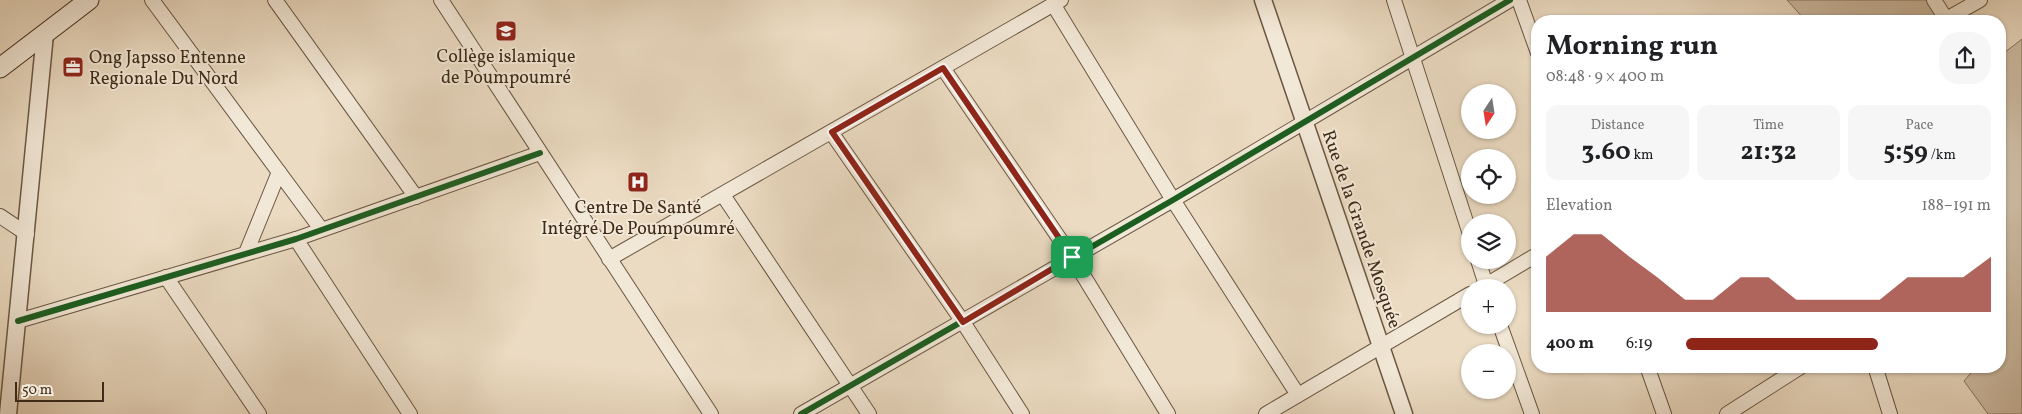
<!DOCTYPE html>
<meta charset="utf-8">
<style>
:root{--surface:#fff;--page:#f6f6f6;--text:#202124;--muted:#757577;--accent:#8f2418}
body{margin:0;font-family:Vollkorn,serif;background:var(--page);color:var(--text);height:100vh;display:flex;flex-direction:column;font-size:19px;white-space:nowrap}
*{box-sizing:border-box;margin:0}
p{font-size:16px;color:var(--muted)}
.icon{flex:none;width:28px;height:28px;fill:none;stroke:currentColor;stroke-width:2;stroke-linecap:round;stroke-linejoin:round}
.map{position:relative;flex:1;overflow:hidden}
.sheet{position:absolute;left:1531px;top:15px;width:475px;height:358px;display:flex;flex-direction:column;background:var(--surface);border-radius:20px;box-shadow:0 1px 4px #0004}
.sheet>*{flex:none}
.needle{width:32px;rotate:192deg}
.tools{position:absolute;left:1461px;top:84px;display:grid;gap:10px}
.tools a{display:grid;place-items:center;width:55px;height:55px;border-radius:50%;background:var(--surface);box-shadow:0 1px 4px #0004;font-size:25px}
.scale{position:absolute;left:15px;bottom:12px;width:89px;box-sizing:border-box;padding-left:5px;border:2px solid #3f2b18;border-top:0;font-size:14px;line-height:18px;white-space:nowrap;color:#3f2b18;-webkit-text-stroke:4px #f2e8d7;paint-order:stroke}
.pin{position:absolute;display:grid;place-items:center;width:42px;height:42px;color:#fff;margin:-21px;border-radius:10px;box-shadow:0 2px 8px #0006}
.round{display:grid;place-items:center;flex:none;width:52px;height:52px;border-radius:20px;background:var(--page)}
.head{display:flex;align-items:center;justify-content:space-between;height:85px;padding:0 15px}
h1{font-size:28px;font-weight:700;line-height:38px}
.stats{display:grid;grid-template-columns:repeat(3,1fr);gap:8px;height:85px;padding:5px 15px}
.stats div{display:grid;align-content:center;border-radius:12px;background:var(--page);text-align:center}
.stats b{font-size:25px;font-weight:700}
.stats small{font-size:14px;font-weight:400}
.stats p{font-size:14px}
.chart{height:140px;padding:10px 15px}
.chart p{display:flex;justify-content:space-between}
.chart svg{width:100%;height:90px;margin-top:5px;fill:var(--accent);opacity:.7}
ul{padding:0 15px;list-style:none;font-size:16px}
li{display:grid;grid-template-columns:80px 60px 1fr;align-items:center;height:38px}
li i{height:12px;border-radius:6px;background:var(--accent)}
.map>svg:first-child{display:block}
.green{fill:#cebda5;stroke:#86745e}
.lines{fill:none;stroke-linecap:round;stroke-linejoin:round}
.minor-casing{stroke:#6a5742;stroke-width:16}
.tertiary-casing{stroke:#6a5742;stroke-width:19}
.secondary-casing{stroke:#3f2b18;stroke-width:21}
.minor{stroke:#f2e8d7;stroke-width:14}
.tertiary{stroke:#f2e8d7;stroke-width:16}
.secondary{stroke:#f2e8d7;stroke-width:19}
.cycleway-casing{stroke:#f2e8d7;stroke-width:9}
.cycleway{stroke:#1b5e20;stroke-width:6}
.route-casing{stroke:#fff;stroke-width:10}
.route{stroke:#8f2418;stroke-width:6}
.labels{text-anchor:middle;stroke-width:4;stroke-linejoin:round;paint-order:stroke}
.poi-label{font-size:18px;fill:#3f2b18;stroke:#f2e8d7}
.street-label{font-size:18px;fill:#3f2b18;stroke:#f2e8d7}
</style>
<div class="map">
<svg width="2022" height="414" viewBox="0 0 2022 414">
<rect width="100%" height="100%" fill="#ebdbc2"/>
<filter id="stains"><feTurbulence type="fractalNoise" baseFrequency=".004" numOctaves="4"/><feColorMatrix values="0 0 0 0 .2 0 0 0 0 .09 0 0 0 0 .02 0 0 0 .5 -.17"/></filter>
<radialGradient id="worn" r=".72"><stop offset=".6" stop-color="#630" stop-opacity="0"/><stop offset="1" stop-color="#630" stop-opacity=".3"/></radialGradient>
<g class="green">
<polygon points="1787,0 1939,0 1955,21 1806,21"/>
<polygon points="2022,39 2022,414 1988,414 1964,381 1977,366 2000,366 2000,56"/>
</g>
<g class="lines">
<g class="minor-casing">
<g id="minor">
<polyline points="152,0 321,229"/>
<polyline points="275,0 416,197"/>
<polyline points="441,0 711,414"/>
<polyline points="1394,0 1470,234"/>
<polyline points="1519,0 1538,53"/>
<polyline points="1934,0 1946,19"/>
<polyline points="1053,4 1173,200 1298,395"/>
<polyline points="1943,21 1980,0"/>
<polyline points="943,68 1072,257 1168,414"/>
<polyline points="831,132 963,322 1022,414"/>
<polyline points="723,195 869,414"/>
<polyline points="0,216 27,234"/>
<polyline points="296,239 410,414"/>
<polyline points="246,253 279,172"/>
<polyline points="609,259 1061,0"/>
<polyline points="1478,260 1487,288"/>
<polyline points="166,277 259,414"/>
<polyline points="1481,288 1538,254"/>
<polyline points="18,321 296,239 540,153"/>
<polyline points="1500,325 1532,414"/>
<polyline points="1647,366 1664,414"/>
<polyline points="1875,366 1890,414"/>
<polyline points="801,414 1173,200 1510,0"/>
<polyline points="1266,414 1470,294"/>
<polyline points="1727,414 1802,366"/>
</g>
</g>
<g class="tertiary-casing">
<g id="tertiary">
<polyline points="1263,0 1404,414"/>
<polyline points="8,414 45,34"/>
</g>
</g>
<g class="secondary-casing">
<polyline id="secondary" points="0,68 89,0"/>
</g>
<use href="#minor" class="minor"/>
<use href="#tertiary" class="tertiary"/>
<use href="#secondary" class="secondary"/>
<g class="cycleway-casing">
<g id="cycleway">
<polyline points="18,321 296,239 540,153"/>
<polyline points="801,414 1173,200 1510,0"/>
</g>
</g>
<use href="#cycleway" class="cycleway"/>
</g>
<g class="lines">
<g class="route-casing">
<polygon id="route" points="943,68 1072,257 963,322 832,132"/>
</g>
<use href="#route" class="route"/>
</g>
<defs>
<g id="school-square" transform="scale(1.125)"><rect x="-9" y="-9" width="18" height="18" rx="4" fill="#8f2418" stroke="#f2e8d7"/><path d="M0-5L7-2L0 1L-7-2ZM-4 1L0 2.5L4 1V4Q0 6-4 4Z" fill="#fff"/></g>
<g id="office-square" transform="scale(1.125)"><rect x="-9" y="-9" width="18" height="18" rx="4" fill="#8f2418" stroke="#f2e8d7"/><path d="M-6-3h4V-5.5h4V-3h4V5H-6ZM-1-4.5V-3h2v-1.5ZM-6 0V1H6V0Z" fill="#fff"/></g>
<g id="hospital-square" transform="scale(1.125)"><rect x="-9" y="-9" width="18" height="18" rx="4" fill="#8f2418" stroke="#f2e8d7"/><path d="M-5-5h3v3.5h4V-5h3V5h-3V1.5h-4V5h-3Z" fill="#fff"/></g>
</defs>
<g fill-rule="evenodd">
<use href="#school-square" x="506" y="31"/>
<use href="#office-square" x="73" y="67"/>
<use href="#hospital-square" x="638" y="182"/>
</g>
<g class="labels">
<g class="poi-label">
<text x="506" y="62">Collège islamique<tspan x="506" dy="21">de Poumpoumré</tspan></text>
<text x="89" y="63" text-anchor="start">Ong Japsso Entenne<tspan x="89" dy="21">Regionale Du Nord</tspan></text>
<text x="638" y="213">Centre De Santé<tspan x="638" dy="21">Intégré De Poumpoumré</tspan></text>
</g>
<g class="street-label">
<text transform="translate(1362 229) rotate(71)" y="6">Rue de la Grande Mosquée</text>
</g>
</g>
<rect width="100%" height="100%" filter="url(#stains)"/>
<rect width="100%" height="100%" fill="url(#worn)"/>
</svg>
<div class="tools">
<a><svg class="needle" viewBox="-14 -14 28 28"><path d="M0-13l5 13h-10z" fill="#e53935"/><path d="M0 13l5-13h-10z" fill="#757577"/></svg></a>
<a><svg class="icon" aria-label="locate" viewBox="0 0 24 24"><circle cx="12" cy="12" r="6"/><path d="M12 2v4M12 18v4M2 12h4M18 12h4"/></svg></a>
<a><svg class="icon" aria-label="layers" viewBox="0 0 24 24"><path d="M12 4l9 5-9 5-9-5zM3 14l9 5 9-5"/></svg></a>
<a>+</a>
<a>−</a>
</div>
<div class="scale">50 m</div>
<div class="pin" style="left:1072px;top:257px;background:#1e9e55"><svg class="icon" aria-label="arrive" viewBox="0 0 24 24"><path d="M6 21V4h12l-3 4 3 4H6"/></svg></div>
<section class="sheet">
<div class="head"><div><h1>Morning run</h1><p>08:48 · 9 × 400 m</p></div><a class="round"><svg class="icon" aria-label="share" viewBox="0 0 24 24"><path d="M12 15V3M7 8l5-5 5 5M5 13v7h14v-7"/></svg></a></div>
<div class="stats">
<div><p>Distance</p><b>3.60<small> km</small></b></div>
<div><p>Time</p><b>21:32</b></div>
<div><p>Pace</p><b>5:59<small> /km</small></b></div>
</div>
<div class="chart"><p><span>Elevation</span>188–191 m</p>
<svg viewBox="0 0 160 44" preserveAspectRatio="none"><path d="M0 44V17L10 6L20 6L30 17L40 27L50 38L60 38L70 27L80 27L90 38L100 38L110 38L120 38L130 27L140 27L150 27L160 17V44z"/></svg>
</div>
<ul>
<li><b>400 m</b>6:19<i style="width:63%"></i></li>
</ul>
</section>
</div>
